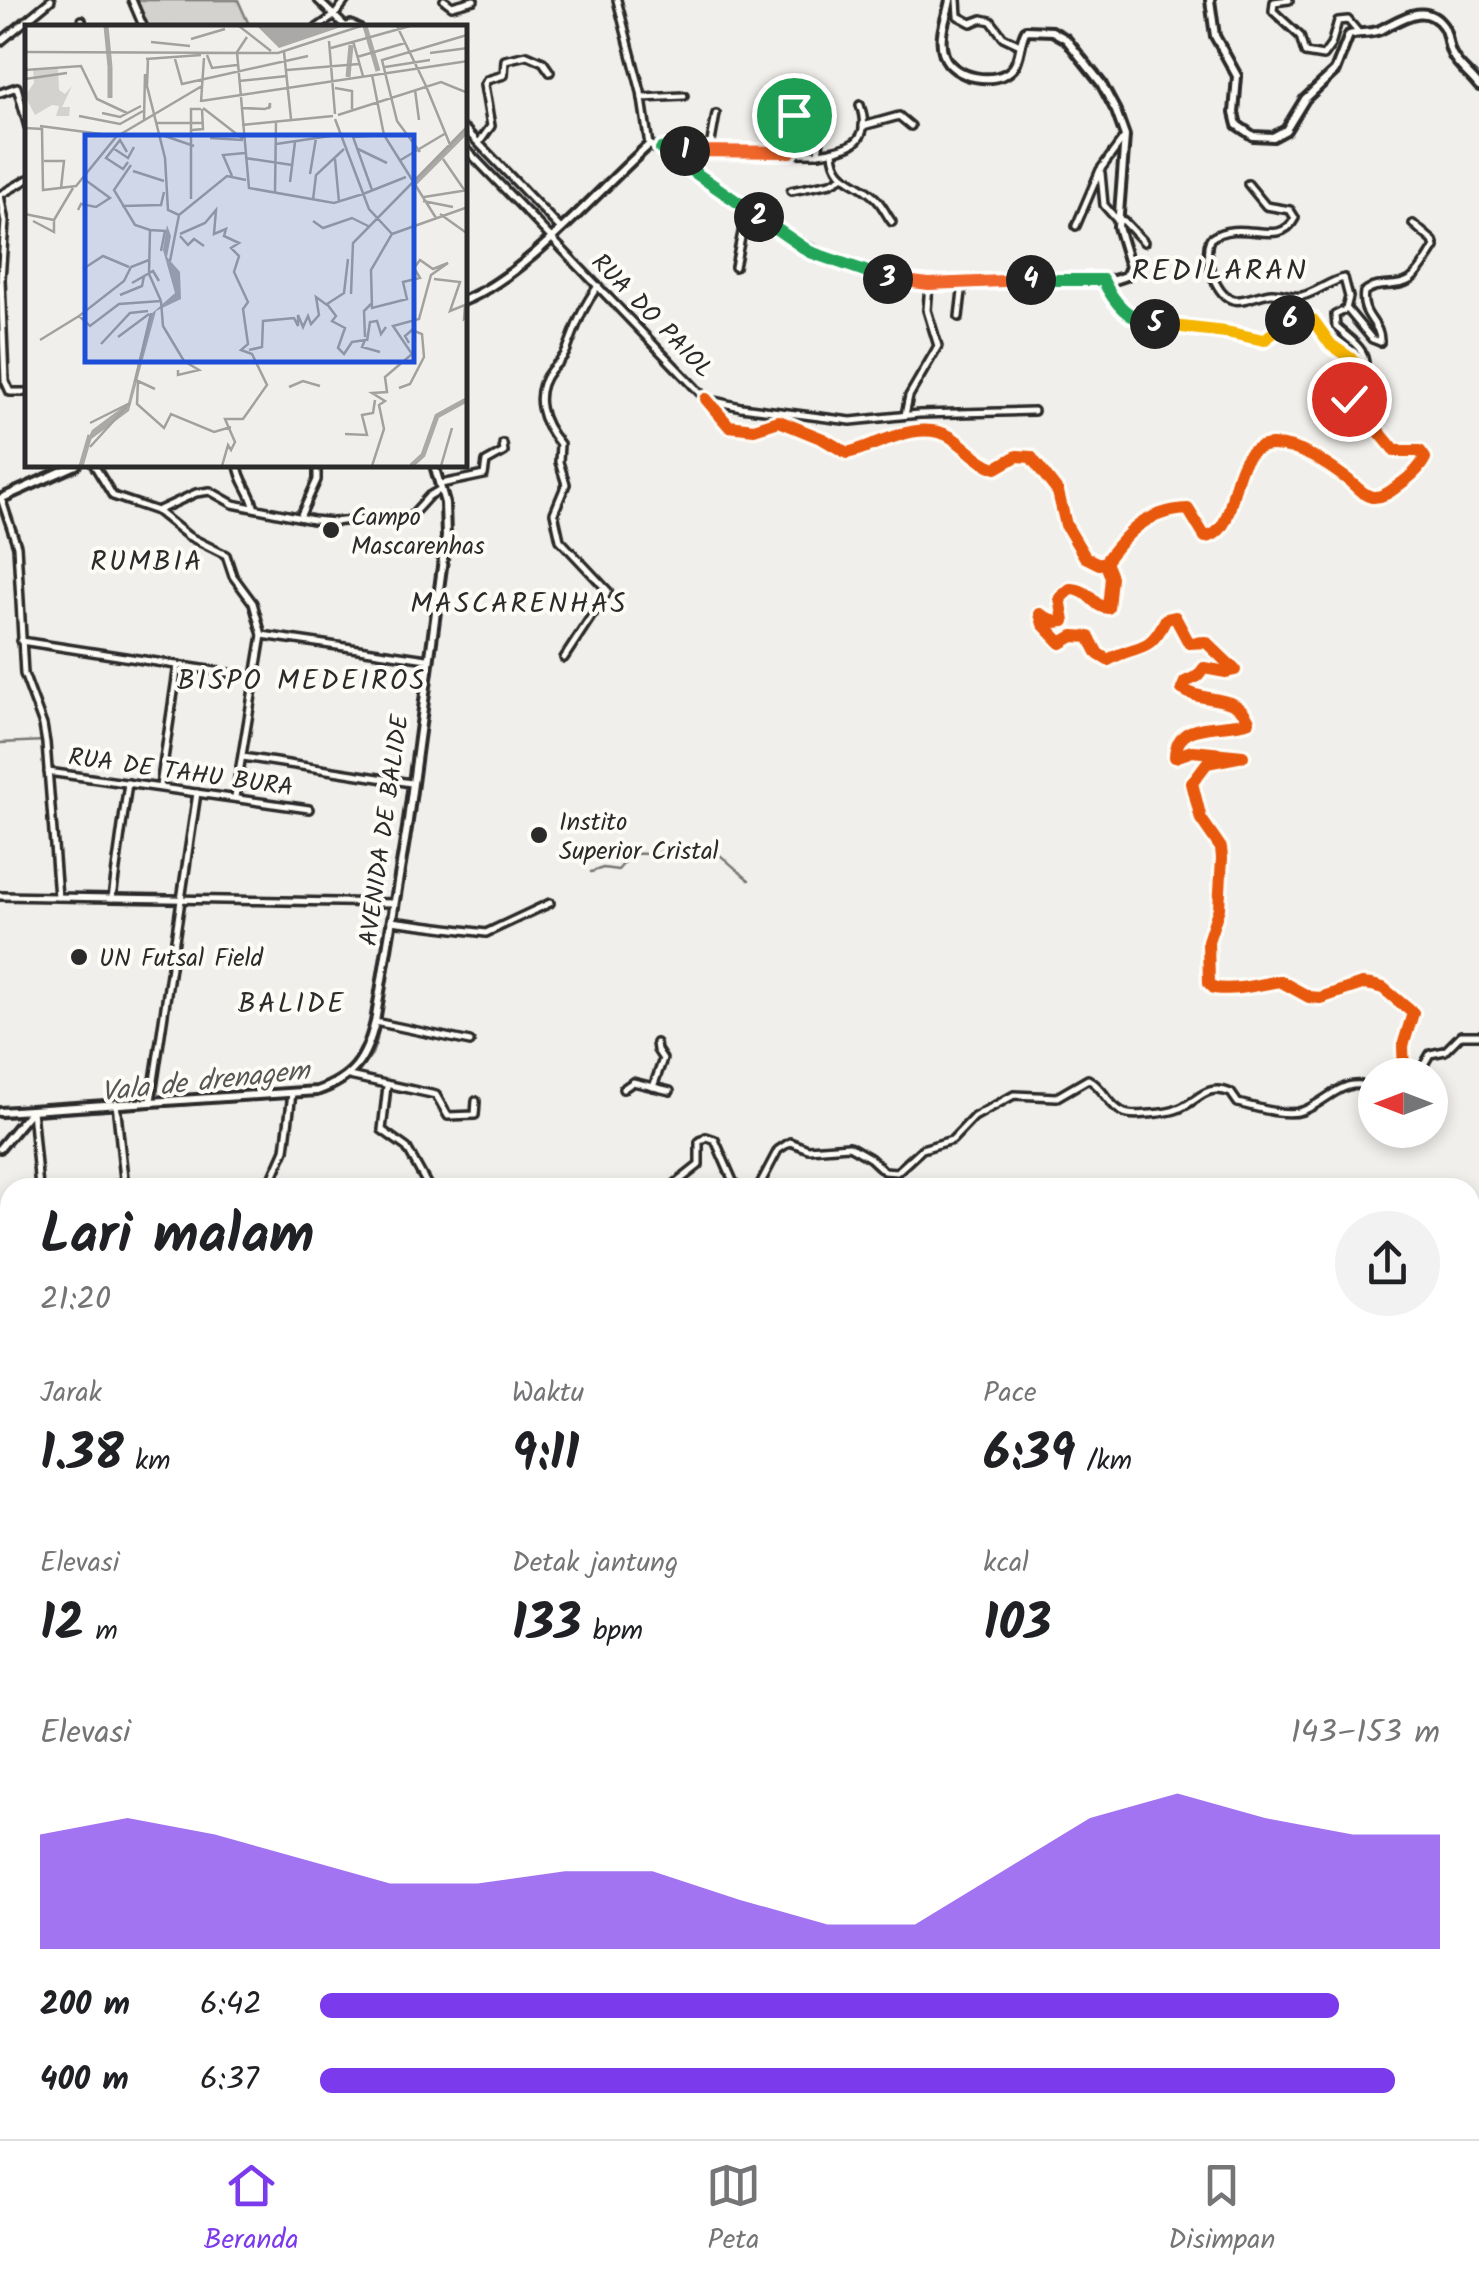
<!DOCTYPE html>
<html lang="id">
<meta charset="utf-8">
<style>
:root{--surface:#fff;--page:#f2f2f2;--text:#202124;--muted:#757577;--line:#e0e0e0;--accent:#7c3aed}
body{margin:0;font-family:Kalam,sans-serif;background:var(--page);color:var(--text);height:100vh;display:flex;flex-direction:column;font-size:38px;white-space:nowrap}
*{box-sizing:border-box;margin:0}
p{font-size:32px;color:var(--muted)}
.icon{flex:none;width:55px;height:55px;fill:none;stroke:currentColor;stroke-width:2;stroke-linecap:round;stroke-linejoin:round}
.map{position:relative;flex:1;overflow:hidden}
.panel{position:absolute;left:0px;top:1178px;width:1480px;height:962px;display:flex;flex-direction:column;background:var(--surface);border-radius:30px 30px 0 0;box-shadow:0 5px 15px #0003}
.panel>*{flex:none}
.needle{width:65px;rotate:270deg}
.tools{position:absolute;left:1358px;top:1058px;display:grid;gap:20px}
.tools a{display:grid;place-items:center;width:90px;height:90px;border-radius:50%;background:var(--surface);box-shadow:0 5px 15px #0003;font-size:50px}
.pin{position:absolute;display:grid;place-items:center;width:85px;height:85px;color:#fff;margin:-42px;border:5px solid #fff;border-radius:50%;box-shadow:0 2px 10px #0007}
.km{position:absolute;width:50px;height:50px;margin:-25px;border-radius:50%;background:#222;color:#fff;font-size:28px;line-height:50px;text-align:center}
.round{display:grid;place-items:center;flex:none;width:105px;height:105px;border-radius:52px;background:var(--page)}
.overview{display:flex;align-items:center;justify-content:space-between;height:170px;padding:0 40px}
h1{font-size:55px;font-weight:700;line-height:75px}
.figures{display:grid;grid-template-columns:repeat(3,1fr);gap:15px;height:170px;padding:10px 40px}
.figures div{display:grid;align-content:center}
.figures b{font-size:50px;font-weight:700}
.figures small{font-size:28px;font-weight:400}
.figures p{font-size:28px}
.chart{height:280px;padding:20px 40px}
.chart p{display:flex;justify-content:space-between}
.chart svg{width:100%;height:180px;margin-top:10px;fill:var(--accent);opacity:.7}
ul{padding:0 40px;list-style:none;font-size:32px}
li{display:grid;grid-template-columns:160px 120px 1fr;align-items:center;height:75px}
li i{height:25px;border-radius:12px;background:var(--accent)}
.menu{display:flex;justify-content:space-around;align-items:center;height:140px;border-top:2px solid var(--line);background:var(--surface);font-size:28px;color:var(--muted)}
.menu a{display:grid;justify-items:center;gap:5px}
.menu .on{color:var(--accent)}
.map>svg:first-child{display:block}
.green{fill:#d3d2cf;stroke:#7f7e7d;stroke-width:2.5}
.lines{fill:none;stroke-linecap:round;stroke-linejoin:round}
.stream{stroke:#777775;stroke-width:2.5}
.canal{stroke:#aaa9a7;stroke-width:5}
.minor-casing{stroke:#2b2b2b;stroke-width:12}
.major-casing{stroke:#2b2b2b;stroke-width:14}
.minor{stroke:#fdfcf7;stroke-width:5}
.major{stroke:#fdfcf7;stroke-width:6}
.cycleway-casing{stroke:#fdfcf7;stroke-width:19}
.cycleway{stroke:#e8590c;stroke-width:12}
.split-1-casing{stroke:#fff;stroke-width:20}
.split-2-casing{stroke:#fff;stroke-width:20}
.split-3-casing{stroke:#fff;stroke-width:20}
.split-4-casing{stroke:#fff;stroke-width:20}
.split-5-casing{stroke:#fff;stroke-width:20}
.split-6-casing{stroke:#fff;stroke-width:20}
.split-7-casing{stroke:#fff;stroke-width:20}
.split-1{stroke:#f0652b;stroke-width:12}
.split-2{stroke:#22a559;stroke-width:12}
.split-3{stroke:#22a559;stroke-width:12}
.split-4{stroke:#f0652b;stroke-width:12}
.split-5{stroke:#22a559;stroke-width:12}
.split-6{stroke:#f5b400;stroke-width:12}
.split-7{stroke:#f5b400;stroke-width:12}
.poi-dot{fill:#2b2b2b;stroke:#fdfcf7;stroke-width:4}
.labels{text-anchor:middle;stroke-width:8;stroke-linejoin:round;paint-order:stroke}
.street-label{font-size:25px;fill:#2b2b2b;stroke:#fdfcf7}
.poi-label{font-size:25px;fill:#2b2b2b;stroke:#fdfcf7;text-anchor:start}
.neighbourhood-label{font-size:28px;letter-spacing:2.5px;fill:#2b2b2b;stroke:#fdfcf7}
.water-label{font-size:28px;font-style:italic;fill:#575756;stroke:#fdfcf7}
.quarter-label{font-size:30px;letter-spacing:2.5px;fill:#2b2b2b;stroke:#fdfcf7}
.inset-river{fill:none;stroke:#aaa9a7;stroke-width:5}
.inset-road{fill:none;stroke:#a1a19e;stroke-width:2.5}
.view{fill:#1d4ed8;fill-opacity:0.15;stroke:#1d4ed8;stroke-width:5}
.inset-edge{fill:none;stroke:#2b2b2b;stroke-width:5}
</style>
<div class="map">
<svg width="1479" height="2139" viewBox="0 0 1479 2139">
<rect width="100%" height="100%" fill="#f0efeb"/>
<filter id="ink" filterUnits="userSpaceOnUse"><feTurbulence type="fractalNoise" baseFrequency=".01" numOctaves="2"/><feDisplacementMap in="SourceGraphic" scale="20" xChannelSelector="R" yChannelSelector="G"/><feConvolveMatrix kernelMatrix="1 2 1 2 8 2 1 2 1" color-interpolation-filters="sRGB"/></filter>
<g filter="url(#ink)">
<polygon class="green" points="135,0 238,0 250,27 146,27"/>
<g class="lines">
<g class="stream">
<polyline points="0,743 45,741"/>
<path d="M591,872L603,868L618,870L632,854C640,853 649,855 657,853C674,849 692,838 711,849C725,857 736,870 749,880"/>
<polyline points="357,1074 372,1054 377,1040 391,944"/>
<polyline points="34,1116 297,1097 330,1092 351,1080"/>
<polyline points="0,1118 21,1117"/>
</g>
<g class="canal">
<polyline points="325,0 335,10"/>
<polyline points="465,143 537,217"/>
</g>
<g class="minor-casing">
<g id="minor">
<polyline points="132,0 144,28"/>
<polyline points="318,0 347,28"/>
<polyline points="444,0 452,6 474,0"/>
<polyline points="617,0 641,92 649,145"/>
<polyline points="957,0 958,16 971,23 982,19 991,21 1003,37 1020,45"/>
<polyline points="1289,0 1274,2 1273,11 1300,36 1305,53 1323,56 1331,45 1338,21 1348,20 1358,32"/>
<polyline points="82,20 83,28"/>
<polyline points="346,27 351,24 359,28"/>
<polyline points="317,28 334,16 346,0"/>
<polyline points="0,42 51,0"/>
<polyline points="0,93 17,87 28,127"/>
<polyline points="642,98 684,96"/>
<polyline points="784,103 796,119 790,152"/>
<polyline points="863,126 899,116 911,126"/>
<polyline points="465,129 560,228"/>
<polyline points="479,143 491,126 484,85 487,80 504,75 505,60 527,55 543,62 550,72"/>
<polyline points="465,148 706,399 741,407 851,421 919,414 1034,411"/>
<polyline points="661,149 671,147 698,154 818,153 825,107"/>
<path d="M833,151C834,180 855,179 873,196C882,203 885,213 892,222"/>
<polyline points="709,153 716,114"/>
<path d="M818,153C849,149 873,143 860,105"/>
<polyline points="1101,173 1104,205 1118,221"/>
<path d="M1248,184L1266,206L1290,210L1295,218C1279,250 1241,216 1210,239C1205,251 1208,264 1213,277C1229,315 1246,296 1271,293C1281,292 1292,298 1302,296C1317,292 1330,281 1344,278L1349,297L1346,309"/>
<polyline points="791,191 831,183 842,177"/>
<polyline points="0,195 5,222 1,279 5,381 10,392 28,392"/>
<polyline points="0,195 28,179"/>
<polyline points="1117,219 1124,221 1144,242"/>
<polyline points="1076,226 1100,170 1123,139"/>
<polyline points="735,267 747,208"/>
<path d="M1103,280C1129,334 1167,324 1218,330C1233,332 1248,338 1264,340L1288,321L1306,317L1313,321L1331,345L1353,360L1364,375"/>
<polyline points="959,317 963,283"/>
<path d="M1380,342C1381,322 1360,317 1364,292C1377,281 1396,289 1410,280C1421,272 1428,257 1435,247L1433,241L1413,224"/>
<path d="M1364,375C1370,349 1352,342 1336,327L1335,315L1347,309L1372,339L1380,342"/>
<path d="M706,399L729,426L754,429L779,421L823,439L847,453C878,446 916,419 949,436C965,445 978,463 996,468L1017,456L1031,457L1058,492L1066,525L1085,557L1099,564L1105,562C1128,531 1147,511 1188,509L1205,537C1244,533 1222,447 1271,445C1298,444 1327,464 1347,479C1355,485 1362,495 1372,497C1383,498 1391,491 1399,485C1410,477 1419,470 1425,458L1420,451H1395C1386,440 1377,429 1368,419C1351,401 1338,395 1364,375"/>
<polyline points="905,415 909,396 938,346 927,310 929,284"/>
<polyline points="94,465 113,496 157,511 188,536 226,555 233,576 253,603 262,635 427,659"/>
<path d="M238,465C240,482 250,489 254,506"/>
<polyline points="441,484 484,475 486,462 504,452 503,444"/>
<polyline points="1,498 17,546 24,674 43,725 46,743 58,897"/>
<polyline points="157,511 196,493 210,491 233,504 313,520 334,522 369,518 396,522 409,518 429,496 441,489"/>
<polyline points="300,517 317,480 317,465"/>
<path d="M1105,562L1111,577L1108,608C1092,607 1091,589 1070,589L1060,598L1064,621L1055,622L1040,614L1043,624L1061,643L1073,636L1089,637L1098,654L1108,660C1139,642 1148,656 1166,619L1175,617L1189,643L1206,642L1235,670L1226,672L1204,668L1198,676L1185,682L1182,689C1204,704 1236,692 1249,721C1227,731 1176,717 1175,757L1192,751L1243,756L1207,763L1192,783L1201,819L1221,848L1222,858L1219,908L1208,941L1209,983L1214,988C1237,991 1257,985 1280,981L1309,997L1320,998L1362,984L1372,985L1383,988L1413,1013L1403,1046L1404,1075"/>
<polyline points="21,641 254,677"/>
<path d="M564,658L608,591L560,540L554,513L566,484L559,462L560,444C542,423 531,395 551,370C556,364 562,360 566,352C577,325 580,311 598,286"/>
<polyline points="243,757 411,783"/>
<polyline points="48,772 309,809"/>
<polyline points="160,786 178,665"/>
<polyline points="235,797 262,635"/>
<polyline points="0,896 394,903"/>
<polyline points="112,898 128,783"/>
<polyline points="391,921 486,933 550,903"/>
<polyline points="375,1022 470,1042"/>
<polyline points="1418,1075 1430,1054 1445,1051 1461,1035 1479,1035"/>
<polyline points="349,1076 436,1095 448,1116 475,1115 476,1101"/>
<polyline points="387,1086 382,1130 407,1148 428,1186"/>
<polyline points="653,1087 663,1059 657,1050 656,1043"/>
<polyline points="623,1089 633,1082 670,1091"/>
<polyline points="151,1101 197,793"/>
<polyline points="116,1103 125,1188"/>
<polyline points="32,1110 39,1188"/>
<polyline points="237,1188 267,1183"/>
<polyline points="268,1188 285,1150 292,1093"/>
<polyline points="670,1188 699,1165 699,1142 706,1137 715,1140 736,1188"/>
<path d="M758,1188L778,1150L790,1142L808,1149L849,1146L870,1158L884,1171L897,1172L922,1149L952,1140L974,1117L1014,1095L1057,1097L1088,1079C1104,1087 1110,1110 1128,1114C1136,1116 1167,1113 1175,1110C1197,1104 1204,1082 1231,1093L1238,1103C1255,1107 1285,1117 1302,1111C1329,1102 1343,1074 1375,1089"/>
<polyline points="0,1440 10,1438"/>
<polyline points="1470,1497 1479,1491"/>
<polyline points="0,1628 5,1604 4,1581 10,1569"/>
<polyline points="0,1661 10,1658"/>
<polyline points="0,1786 10,1780"/>
<polyline points="1470,1799 1479,1799"/>
<polyline points="0,1817 10,1811"/>
<polyline points="0,1976 10,1979"/>
<polyline points="116,2130 129,2139"/>
<polyline points="857,2130 866,2139"/>
<polyline points="1112,2130 1121,2139"/>
<polyline points="86,2139 91,2130"/>
<polyline points="208,2139 218,2130"/>
<polyline points="257,2139 265,2130"/>
<polyline points="291,2139 297,2130"/>
<polyline points="449,2139 450,2130"/>
<polyline points="1216,2139 1225,2130"/>
</g>
</g>
<g class="major-casing">
<g id="major">
<path d="M1210,0L1215,36L1237,76L1234,113L1237,125L1253,136L1273,137L1286,130L1305,99L1335,71L1349,35C1359,32 1370,34 1380,30C1399,21 1425,0 1443,26C1449,35 1447,47 1453,56C1459,67 1471,75 1479,86"/>
<path d="M465,300C526,275 598,190 649,145C675,155 698,174 721,190C784,235 848,282 929,284L1071,278L1114,280L1126,276L1130,267L1118,227L1125,136L1116,111L1101,83L1066,39L1052,31L1026,30C1019,42 1021,58 1013,68C997,87 952,78 944,55C937,36 947,18 950,0"/>
<polyline points="0,499 76,465"/>
<path d="M0,1112L317,1091C354,1078 366,1059 375,1022L407,828L446,537L445,503L434,465"/>
<polyline points="0,1148 31,1111"/>
<polyline points="0,1917 10,1933"/>
<polyline points="0,1975 7,1952 8,1930"/>
<polyline points="266,2130 276,2139"/>
</g>
</g>
<use href="#minor" class="minor"/>
<use href="#major" class="major"/>
<g class="cycleway-casing">
<g id="cycleway">
<path d="M706,399L729,426L754,429L779,421L823,439L847,453C878,446 916,419 949,436C965,445 978,463 996,468L1017,456L1031,457L1058,492L1066,525L1085,557L1099,564L1105,562C1128,531 1147,511 1188,509L1205,537C1244,533 1222,447 1271,445C1298,444 1327,464 1347,479C1355,485 1362,495 1372,497C1383,498 1391,491 1399,485C1410,477 1419,470 1425,458L1420,451H1395C1386,440 1377,429 1368,419C1351,401 1338,395 1364,375"/>
<path d="M1105,562L1111,577L1108,608C1092,607 1091,589 1070,589L1060,598L1064,621L1055,622L1040,614L1043,624L1061,643L1073,636L1089,637L1098,654L1108,660C1139,642 1148,656 1166,619L1175,617L1189,643L1206,642L1235,670L1226,672L1204,668L1198,676L1185,682L1182,689C1204,704 1236,692 1249,721C1227,731 1176,717 1175,757L1192,751L1243,756L1207,763L1192,783L1201,819L1221,848L1222,858L1219,908L1208,941L1209,983L1214,988C1237,991 1257,985 1280,981L1309,997L1320,998L1362,984L1372,985L1383,988L1413,1013L1403,1046L1404,1075"/>
</g>
</g>
<use href="#cycleway" class="cycleway"/>
</g>
</g>
<g class="lines" filter="url(#ink)">
<g class="split-1-casing">
<polyline id="split-1" points="685,151 790,152 796,125 794,115"/>
</g>
<g class="split-2-casing">
<polyline id="split-2" points="685,151 671,147 661,149 759,217"/>
</g>
<g class="split-3-casing">
<polyline id="split-3" points="759,217 810,252 888,279"/>
</g>
<g class="split-4-casing">
<polyline id="split-4" points="888,279 929,284 1031,280"/>
</g>
<g class="split-5-casing">
<path id="split-5" d="M1031,280H1103C1114,303 1129,321 1155,324"/>
</g>
<g class="split-6-casing">
<polyline id="split-6" points="1155,324 1226,332 1264,340 1290,320"/>
</g>
<g class="split-7-casing">
<polyline id="split-7" points="1290,320 1302,317 1313,320 1331,345 1353,360 1364,375 1354,383 1349,399"/>
</g>
<use href="#split-1" class="split-1"/>
<use href="#split-2" class="split-2"/>
<use href="#split-3" class="split-3"/>
<use href="#split-4" class="split-4"/>
<use href="#split-5" class="split-5"/>
<use href="#split-6" class="split-6"/>
<use href="#split-7" class="split-7"/>
</g>
<g class="poi-dot">
<circle cx="331" cy="530" r="10"/>
<circle cx="539" cy="835" r="10"/>
<circle cx="79" cy="957" r="10"/>
</g>
<g class="labels">
<g class="street-label">
<text transform="translate(653 315) rotate(46)" y="9">RUA DO PAIOL</text>
<text transform="translate(181 771) rotate(8)" y="9">RUA DE TAHU BURA</text>
<text transform="translate(383 830) rotate(-82)" y="9">AVENIDA DE BALIDE</text>
</g>
<g class="poi-label">
<text x="351" y="525">Campo<tspan x="351" dy="29">Mascarenhas</tspan></text>
<text x="559" y="830">Instito<tspan x="559" dy="29">Superior Cristal</tspan></text>
<text x="99" y="966">UN Futsal Field</text>
</g>
<g class="neighbourhood-label">
<text x="147" y="570">RUMBIA</text>
<text x="519" y="612">MASCARENHAS</text>
<text x="302" y="689">BISPO MEDEIROS</text>
<text x="292" y="1012">BALIDE</text>
</g>
<g class="water-label">
<text transform="translate(205 1080) rotate(-6)" y="10">Vala de drenagem</text>
</g>
<g class="quarter-label">
<text x="1220" y="280">REDILARAN</text>
</g>
</g>
<g transform="translate(25 25)">
<rect width="442" height="442" fill="#f0efeb"/>
<path d="M33,42L34,65L40,69L47,61L37,82H45L44,91H31L34,81L27,80L10,90L0,71L9,58L8,44Z" fill="#d3d2cf"/>
<path d="M232,1H319L254,23ZM142,200L146,211L142,232L155,247L156,274L131,286L104,386L61,418L67,405L103,378L125,290L150,268L138,225Z" fill="#aaa9a7"/>
<path class="inset-river" d="M81,1L85,42M340,1L353,46M323,52L326,20M85,73V42M387,161L443,105M56,441L65,410M386,441L398,430L412,391L443,374"/>
<path class="inset-road" d="M214,1L246,26M372,1L401,61M222,12L212,27L224,163L309,178L338,169M166,14L200,4M304,16L310,89M328,16L338,51M126,17L165,21M306,23L385,1M0,27L253,28L336,1M259,27L266,94M405,28L443,23M182,30L187,43L212,40M332,32L380,18M121,34L176,30M123,34L122,61L140,133L143,185L154,190M150,34L157,59L283,31M360,42L405,35M0,45L56,41L72,74L102,88M262,45L334,39M347,50L359,110L411,193M0,54L42,48M214,56L262,51M401,61L426,122M310,63L327,66V84M390,65L394,95M176,76L443,36M176,77L179,33M178,83L218,114M216,83L240,84L242,83H244L245,82V78L244,83M77,88L95,92L116,81M313,90L416,57L443,68M54,91L95,99L118,86M310,94L344,184L367,209L346,245L347,283L382,274L378,257L395,253L389,243L395,235L408,244L423,238L406,250L394,294L368,301L387,329L360,352L362,367L347,368L360,376L354,380L359,404L347,441M119,95L120,49M131,98H177M217,100L308,91M15,101L91,111M0,103L17,104L18,165L51,161L91,112L177,61M167,105L178,104L177,84M134,109L169,121M185,113L218,115M251,119L312,110M88,123L103,133L109,122M333,124L362,138M102,127L95,115L81,133L98,144L103,137M395,127L372,96L357,35L442,10M220,133L267,140M310,134L314,177M418,134L440,166M19,136H39L36,163M374,136L421,108M106,140L89,165L110,200L125,205L124,249L136,276M108,146L139,156M285,149L291,113M207,151L198,130L220,128M265,157L270,117M347,165L328,112L359,110M250,167L251,96M338,169L381,152M399,172L443,165M166,174V84H176M288,175L291,150L319,124M398,176L428,182M97,181L136,180L139,167M53,185L56,179L71,182L85,173L59,154M0,189L29,195L48,163M415,189L443,209M154,190L202,151L221,155M8,196L29,207V195M288,196L298,203L327,193L345,202M125,205L140,206L136,226M155,209L180,198L191,185L189,209L201,204L199,211L214,218L206,223L214,231L209,247L223,277L218,284L223,319L216,325L227,329L242,360L218,394H200L210,417L206,425L203,420L197,441M367,209L443,182M155,211L163,220L169,214L179,221M323,234L319,268L302,279L311,291L307,296L320,303L313,323L319,329L327,317L340,315L337,322L355,327M124,235L106,242L99,256L54,291L65,301L94,279L136,276M145,236L154,190M58,244L78,231L104,242M409,254L435,257L425,286L440,280L439,294L443,291M107,258L128,246L134,256M326,269L328,218L443,101M95,270L117,261L119,251M136,276L138,301L159,336L174,345L153,350V345M93,312L124,289M340,312L339,286L346,279M15,315L54,291M342,316L345,297L352,296L356,309L361,302M76,319L105,288L123,286M224,325L237,322L238,296L269,293L273,301V290L278,302L283,291L286,299L294,290L291,272L302,280M110,357L126,288M264,362L278,356L295,361M374,363L385,359L399,332L397,309L387,305L380,311L384,318M130,364L113,356L112,379L139,403L146,389L189,407L206,402M320,409L342,410L337,390L348,388L350,375M65,422L105,378L65,398M416,441L427,403"/>
<path class="view" d="M60,110H389V337H60Z"/>
<rect width="442" height="442" class="inset-edge"/>
</g>
</svg>
<div class="tools">
<a><svg class="needle" viewBox="-14 -14 28 28"><path d="M0-13l5 13h-10z" fill="#e53935"/><path d="M0 13l5-13h-10z" fill="#757577"/></svg></a>
</div>
<div class="pin" style="left:794px;top:115px;background:#1e9e55"><svg class="icon" aria-label="arrive" viewBox="0 0 24 24"><path d="M6 21V4h12l-3 4 3 4H6"/></svg></div>
<div class="pin" style="left:1349px;top:399px;background:#d93025"><svg class="icon" aria-label="check" viewBox="0 0 24 24"><path d="M5 12l5 5 9-10"/></svg></div>
<b class="km" style="left:685px;top:151px">1</b>
<b class="km" style="left:759px;top:217px">2</b>
<b class="km" style="left:888px;top:279px">3</b>
<b class="km" style="left:1031px;top:280px">4</b>
<b class="km" style="left:1155px;top:324px">5</b>
<b class="km" style="left:1290px;top:320px">6</b>
<section class="panel">
<div class="overview"><div><h1>Lari malam</h1><p>21:20</p></div><a class="round"><svg class="icon" aria-label="share" viewBox="0 0 24 24"><path d="M12 15V3M7 8l5-5 5 5M5 13v7h14v-7"/></svg></a></div>
<div class="figures">
<div><p>Jarak</p><b>1.38<small> km</small></b></div>
<div><p>Waktu</p><b>9:11</b></div>
<div><p>Pace</p><b>6:39<small> /km</small></b></div>
</div>
<div class="figures">
<div><p>Elevasi</p><b>12<small> m</small></b></div>
<div><p>Detak jantung</p><b>133<small> bpm</small></b></div>
<div><p>kcal</p><b>103</b></div>
</div>
<div class="chart"><p><span>Elevasi</span>143–153 m</p>
<svg viewBox="0 0 160 44" preserveAspectRatio="none"><path d="M0 44V16L10 12L20 16L30 22L40 28L50 28L60 25L70 25L80 32L90 38L100 38L110 25L120 12L130 6L140 12L150 16L160 16V44z"/></svg>
</div>
<ul>
<li><b>200 m</b>6:42<i style="width:91%"></i></li>
<li><b>400 m</b>6:37<i style="width:96%"></i></li>
</ul>
</section>
</div>
<nav class="menu">
<a class="on"><svg class="icon" aria-label="home" viewBox="0 0 24 24"><path d="M3 11l9-7 9 7M6 9v11h12V9"/></svg>Beranda</a>
<a><svg class="icon" aria-label="map" viewBox="0 0 24 24"><path d="M3 6l6-2 6 2 6-2v14l-6 2-6-2-6 2zM9 4v14M15 6v14"/></svg>Peta</a>
<a><svg class="icon" aria-label="saved" viewBox="0 0 24 24"><path d="M7 4h10v16l-5-4-5 4z"/></svg>Disimpan</a>
</nav>
